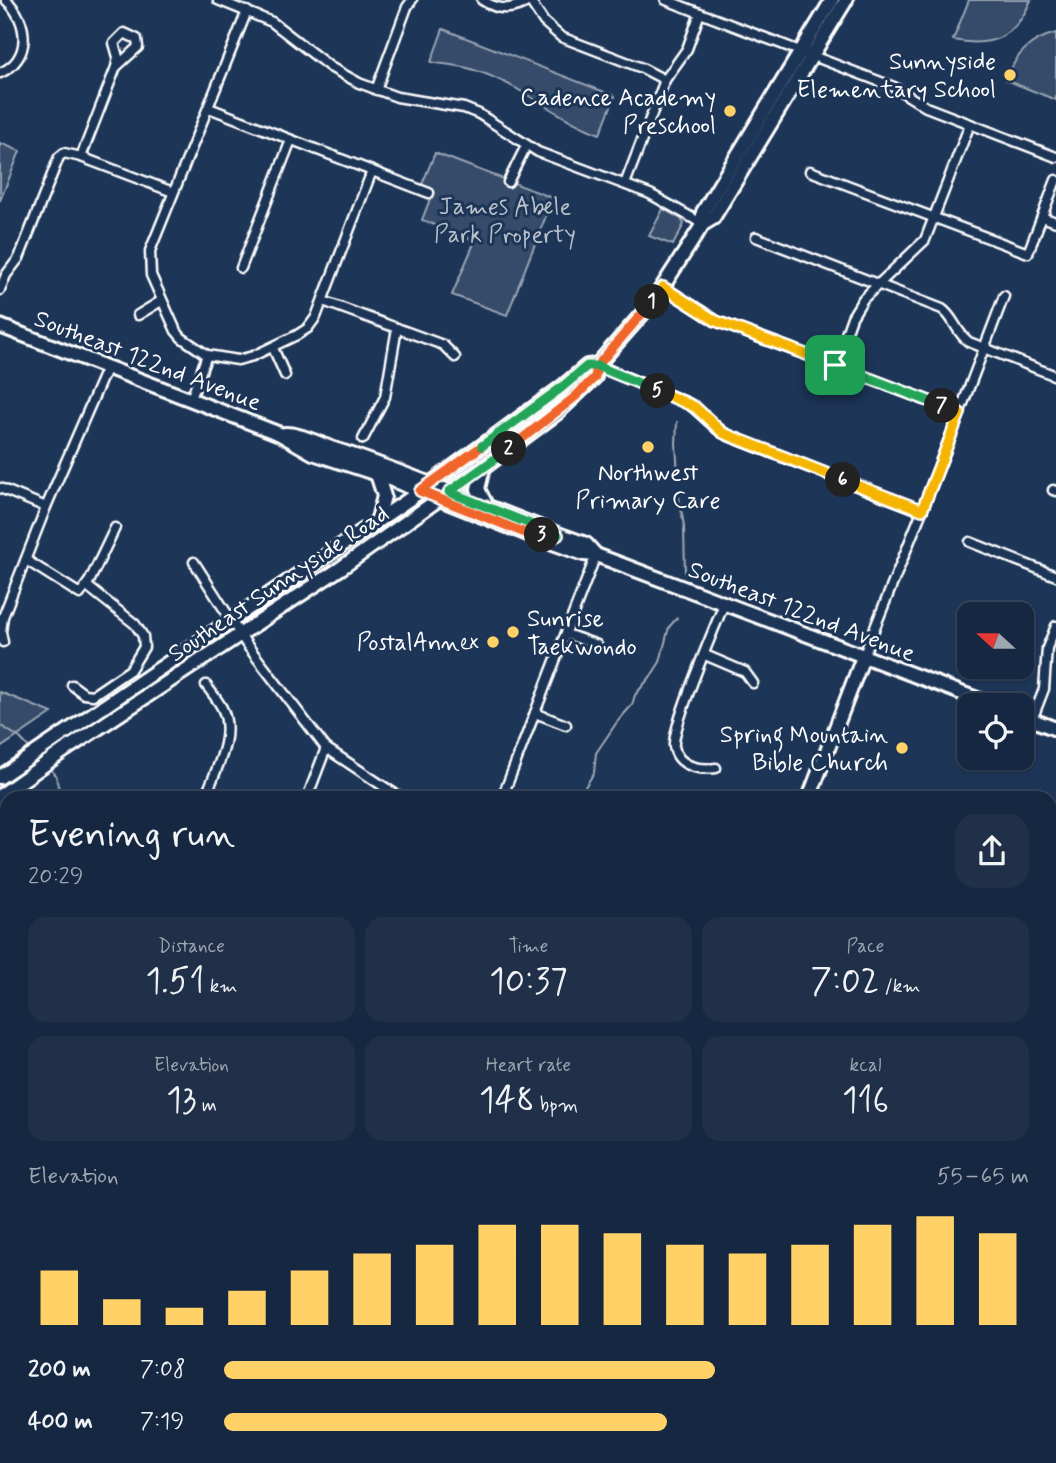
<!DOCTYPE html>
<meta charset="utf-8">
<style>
:root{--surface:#162841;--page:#1f3048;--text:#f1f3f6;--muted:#9ea6b1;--line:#35445a;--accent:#ffd166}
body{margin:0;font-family:Mynerve,sans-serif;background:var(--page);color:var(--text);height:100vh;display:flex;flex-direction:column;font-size:26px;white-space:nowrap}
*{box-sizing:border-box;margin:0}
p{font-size:23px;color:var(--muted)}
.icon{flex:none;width:38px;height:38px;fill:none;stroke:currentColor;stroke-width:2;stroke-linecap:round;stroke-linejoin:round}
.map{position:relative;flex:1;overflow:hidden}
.side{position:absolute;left:0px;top:791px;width:1057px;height:672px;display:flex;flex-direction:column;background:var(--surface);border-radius:21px 21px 0 0;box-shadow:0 2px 5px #0004,0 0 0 2px var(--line)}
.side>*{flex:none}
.needle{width:46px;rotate:291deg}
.fabs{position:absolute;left:957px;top:602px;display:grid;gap:14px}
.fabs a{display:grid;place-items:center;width:77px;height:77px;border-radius:14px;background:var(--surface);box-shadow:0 2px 5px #0004,0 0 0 2px var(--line);font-size:35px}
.pin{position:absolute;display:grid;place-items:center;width:60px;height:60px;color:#fff;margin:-30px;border-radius:14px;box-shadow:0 4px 10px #0006}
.km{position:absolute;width:35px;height:35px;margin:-18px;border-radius:50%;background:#222;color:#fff;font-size:19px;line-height:35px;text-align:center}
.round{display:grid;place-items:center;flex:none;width:74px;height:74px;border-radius:21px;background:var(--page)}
.head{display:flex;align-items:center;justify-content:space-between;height:119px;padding:0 28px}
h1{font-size:38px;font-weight:600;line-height:52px}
.stats{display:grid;grid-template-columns:repeat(3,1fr);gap:10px;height:119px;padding:7px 28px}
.stats div{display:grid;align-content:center;border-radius:18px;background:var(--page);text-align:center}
.stats b{font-size:35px;font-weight:600}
.stats small{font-size:19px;font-weight:400}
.stats p{font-size:19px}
.chart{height:196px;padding:14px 28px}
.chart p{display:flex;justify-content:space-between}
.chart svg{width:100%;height:126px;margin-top:7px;stroke:var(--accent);stroke-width:6}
ul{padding:0 28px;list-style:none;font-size:23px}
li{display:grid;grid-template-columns:112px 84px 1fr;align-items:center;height:52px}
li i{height:18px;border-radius:9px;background:var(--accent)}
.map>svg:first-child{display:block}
.green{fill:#364b69;stroke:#9aa5b4;stroke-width:2}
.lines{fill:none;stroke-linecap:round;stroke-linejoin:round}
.stream{stroke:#a0aab8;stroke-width:2}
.street-casing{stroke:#fff;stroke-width:13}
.secondary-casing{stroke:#fff;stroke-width:18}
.primary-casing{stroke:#fff;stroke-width:18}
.street{stroke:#1d3557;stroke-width:8}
.secondary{stroke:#1d3557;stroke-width:12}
.primary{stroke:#1d3557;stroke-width:12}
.split-1-casing{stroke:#fff;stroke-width:14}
.split-2-casing{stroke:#fff;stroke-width:14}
.split-3-casing{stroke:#fff;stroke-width:14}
.split-4-casing{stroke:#fff;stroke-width:14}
.split-5-casing{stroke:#fff;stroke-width:14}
.split-6-casing{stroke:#fff;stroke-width:14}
.split-7-casing{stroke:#fff;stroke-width:14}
.split-8-casing{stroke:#fff;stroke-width:14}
.split-1{stroke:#f5b400;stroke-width:9}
.split-2{stroke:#f0652b;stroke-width:9}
.split-3{stroke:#22a559;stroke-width:9}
.split-4{stroke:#f0652b;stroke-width:9}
.split-5{stroke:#22a559;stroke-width:9}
.split-6{stroke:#f5b400;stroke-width:9}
.split-7{stroke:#f5b400;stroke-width:9}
.split-8{stroke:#22a559;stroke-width:9}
.poi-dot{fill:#ffd166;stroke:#1d3557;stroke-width:2.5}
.labels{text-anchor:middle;stroke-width:6;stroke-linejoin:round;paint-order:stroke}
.poi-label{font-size:24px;fill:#fff;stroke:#1d3557;text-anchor:end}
.park-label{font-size:24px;fill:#b9c0ca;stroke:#1d3557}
.street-label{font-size:24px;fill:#fff;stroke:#1d3557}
</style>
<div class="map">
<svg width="1056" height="1463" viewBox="0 0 1056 1463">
<rect width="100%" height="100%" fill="#1d3557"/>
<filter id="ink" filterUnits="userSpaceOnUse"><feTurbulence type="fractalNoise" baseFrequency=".0143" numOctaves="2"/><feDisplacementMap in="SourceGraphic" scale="14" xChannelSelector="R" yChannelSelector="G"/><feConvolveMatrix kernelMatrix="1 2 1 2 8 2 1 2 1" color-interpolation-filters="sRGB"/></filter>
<g filter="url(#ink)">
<g class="green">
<path d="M969,0H1031C1016,37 993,48 953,40Z"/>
<path d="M443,29L615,96L600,134C556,118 520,84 474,70C461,65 445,65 431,62Z"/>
<path d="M1056,33V100L1006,80C1016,54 1029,40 1056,33Z"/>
<polygon points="0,143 20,151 0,201"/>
<polygon points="435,153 553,198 507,315 452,295 475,241 422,220 430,199 418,194"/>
<polygon points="663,209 681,219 684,224 673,245 649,236"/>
<polygon points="0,692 52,713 0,748"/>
<polygon points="0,840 7,846 7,907 0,902"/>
<polygon points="0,1031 7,1036 7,1456 559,1456 573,1463 0,1463"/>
</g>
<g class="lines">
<g class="stream">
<polyline points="677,422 676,444 678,476"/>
<polyline points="679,497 684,526 685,574"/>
<polyline points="0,725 20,738 32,751"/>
<polyline points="48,767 56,775 61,798"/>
<polyline points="583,798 583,790 594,773 596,753 617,722 632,705 635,695 651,676 660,662 669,627 677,618"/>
<polyline points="1050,1026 1056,1028"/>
<polyline points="0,1082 7,1076"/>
</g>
<g class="street-casing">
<g id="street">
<polyline points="218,0 272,22 330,67 359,83 397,97 464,108 479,114 538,152 650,194 703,224"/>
<path d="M482,0C500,12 514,10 531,0"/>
<polyline points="666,0 894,87 926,107 1056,157"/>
<polyline points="530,1 544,22 561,37 642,68 665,80"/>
<polyline points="247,11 150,251 151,275 176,331 182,338 207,355 238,360 253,356 297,335 308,328 316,317 372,171"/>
<path d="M0,73C32,59 29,21 6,0"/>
<polyline points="376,90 407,7 412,0"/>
<polyline points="209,108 429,193"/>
<polyline points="81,157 173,192"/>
<polyline points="810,171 1028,253 1056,180"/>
<polyline points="508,182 526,146"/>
<polyline points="625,184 665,80 687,49 700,13"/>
<polyline points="1042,217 1056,222"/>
<path d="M756,237L942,309C954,317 956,333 969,342L1056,376"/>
<polyline points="241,268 291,140"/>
<polyline points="663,287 716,321 960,413"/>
<polyline points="0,290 6,275 19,258 59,157 64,153 81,157 116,67 118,57 114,43 124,33 137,39 138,47 116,67"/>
<polyline points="323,301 443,345 455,357"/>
<polyline points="138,315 161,301"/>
<polyline points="273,348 285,375"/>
<polyline points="597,365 688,403 717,429 731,437 922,511"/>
<polyline points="835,365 852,317 863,299 925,240 970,124"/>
<polyline points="191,399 207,355"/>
<polyline points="363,439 385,397 397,328"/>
<polyline points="0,488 46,507"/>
<polyline points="1053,490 1056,491"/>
<polyline points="970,542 1056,576"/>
<polyline points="26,560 80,594 90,580 115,528"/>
<polyline points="194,562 247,645 326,748 401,798"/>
<polyline points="566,634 597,645"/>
<polyline points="3,642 1,632 3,617 46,507 107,367"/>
<polyline points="705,655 745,672 753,683"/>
<polyline points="863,657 922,511 1004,296"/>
<polyline points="72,685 84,694 93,695 130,670 144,647 143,636 135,624 87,586"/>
<polyline points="535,713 566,725"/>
<polyline points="1032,720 1044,689 1047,648 1056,626"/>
<path d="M716,768C700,770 677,767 674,746C672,726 714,629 724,604"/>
<polyline points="810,794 821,798"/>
<path d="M205,798C215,771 236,736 222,708C218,700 211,692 206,685"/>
<polyline points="307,798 326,748"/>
<polyline points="502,798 596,555"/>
<polyline points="1050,982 1056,984"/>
<polyline points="1050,1330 1056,1315"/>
<polyline points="674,1456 688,1463"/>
<polyline points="791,1463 795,1456"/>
<polyline points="874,1463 877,1456"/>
<polyline points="1003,1463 1005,1456"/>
</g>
</g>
<g class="secondary-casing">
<g id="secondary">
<polyline points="0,326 280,434 313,453 377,474 525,533 584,554 596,555 993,705"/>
<path d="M285,434C300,434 317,443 331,448C418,475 500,515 586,544L596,555"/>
<polyline points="1022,716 1056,729"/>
<polyline points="809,798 863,657"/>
<polyline points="810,1456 824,1463"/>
</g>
</g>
<g class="primary-casing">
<g id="primary">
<polyline points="703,224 703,212 832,0"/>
<polyline points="483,468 478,489 487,507"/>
<polyline points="377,474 384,496 378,519"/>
<polyline points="0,777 411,498 561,388 587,366 597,365"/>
<polyline points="0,796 65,750 341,568 483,468 558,412 595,377 597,365 652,303 703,224 713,218 846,0"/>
</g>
</g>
<use href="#street" class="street"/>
<use href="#secondary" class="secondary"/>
<use href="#primary" class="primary"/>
</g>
</g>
<g class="lines" filter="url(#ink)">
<g class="split-1-casing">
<polyline id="split-1" points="652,302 663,287 716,321 835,365"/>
</g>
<g class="split-2-casing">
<polyline id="split-2" points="509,449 575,397 595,377 597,366 652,302"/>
</g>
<g class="split-3-casing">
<polyline id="split-3" points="509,449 449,492 558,535 551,538 542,535"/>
</g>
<g class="split-4-casing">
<polyline id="split-4" points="482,446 420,491 525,533 529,530 542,535"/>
</g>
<g class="split-5-casing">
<polyline id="split-5" points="482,446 561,388 587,366 597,366 658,391"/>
</g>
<g class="split-6-casing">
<polyline id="split-6" points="658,391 695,407 723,433 843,480"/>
</g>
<g class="split-7-casing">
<polyline id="split-7" points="843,480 922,510 960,413 942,406"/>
</g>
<g class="split-8-casing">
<polyline id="split-8" points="835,365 942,406"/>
</g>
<use href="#split-1" class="split-1"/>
<use href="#split-2" class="split-2"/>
<use href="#split-3" class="split-3"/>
<use href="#split-4" class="split-4"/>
<use href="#split-5" class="split-5"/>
<use href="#split-6" class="split-6"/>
<use href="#split-7" class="split-7"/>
<use href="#split-8" class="split-8"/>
</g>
<g class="poi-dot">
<circle cx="1010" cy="75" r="7"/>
<circle cx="730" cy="111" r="7"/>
<circle cx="648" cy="447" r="7"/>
<circle cx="513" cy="632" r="7"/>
<circle cx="493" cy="642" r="7"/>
<circle cx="902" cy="748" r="7"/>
</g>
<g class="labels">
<g class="poi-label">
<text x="996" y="69">Sunnyside<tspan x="996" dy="28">Elementary School</tspan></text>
<text x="716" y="105">Cadence Academy<tspan x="716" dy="28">Preschool</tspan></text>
<text x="648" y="480" text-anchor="middle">Northwest<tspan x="648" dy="28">Primary Care</tspan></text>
<text x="527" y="626" text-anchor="start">Sunrise<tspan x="527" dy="28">Taekwondo</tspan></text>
<text x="479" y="650">PostalAnnex</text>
<text x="888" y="742">Spring Mountain<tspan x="888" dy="28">Bible Church</tspan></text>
</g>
<g class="park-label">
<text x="505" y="214">James Abele<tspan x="505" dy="28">Park Property</tspan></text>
</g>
<g class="street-label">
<text transform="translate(148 360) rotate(21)" y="8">Southeast 122nd Avenue</text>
<text transform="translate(278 583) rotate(-34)" y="8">Southeast Sunnyside Road</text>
<text transform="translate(802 611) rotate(21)" y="8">Southeast 122nd Avenue</text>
</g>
</g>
</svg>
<div class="fabs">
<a><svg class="needle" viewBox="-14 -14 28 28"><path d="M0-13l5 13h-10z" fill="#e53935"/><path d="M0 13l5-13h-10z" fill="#9ea6b1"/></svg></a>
<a><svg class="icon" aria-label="locate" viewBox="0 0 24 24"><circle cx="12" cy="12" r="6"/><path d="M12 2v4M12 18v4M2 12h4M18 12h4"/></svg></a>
</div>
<div class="pin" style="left:835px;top:365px;background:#1e9e55"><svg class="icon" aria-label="arrive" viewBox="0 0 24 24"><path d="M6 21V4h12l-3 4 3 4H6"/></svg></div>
<b class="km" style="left:652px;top:302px">1</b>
<b class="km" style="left:509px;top:449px">2</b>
<b class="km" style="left:542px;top:535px">3</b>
<b class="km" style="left:658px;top:391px">5</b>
<b class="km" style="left:843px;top:480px">6</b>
<b class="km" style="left:942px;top:406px">7</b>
<section class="side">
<div class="head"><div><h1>Evening run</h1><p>20:29</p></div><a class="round"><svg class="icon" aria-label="share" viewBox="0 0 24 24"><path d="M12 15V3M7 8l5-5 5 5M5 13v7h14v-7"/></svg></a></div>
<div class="stats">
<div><p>Distance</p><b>1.51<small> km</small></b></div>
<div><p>Time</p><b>10:37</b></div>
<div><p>Pace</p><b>7:02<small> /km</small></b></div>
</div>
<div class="stats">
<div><p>Elevation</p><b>13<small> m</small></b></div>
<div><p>Heart rate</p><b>148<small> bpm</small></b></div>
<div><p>kcal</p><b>116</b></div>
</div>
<div class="chart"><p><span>Elevation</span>55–65 m</p>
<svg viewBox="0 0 160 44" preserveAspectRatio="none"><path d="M5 44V25M15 44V35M25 44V38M35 44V32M45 44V25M55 44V19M65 44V16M75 44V9M85 44V9M95 44V12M105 44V16M115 44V19M125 44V16M135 44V9M145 44V6M155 44V12"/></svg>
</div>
<ul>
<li><b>200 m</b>7:08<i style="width:61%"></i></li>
<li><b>400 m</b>7:19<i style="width:55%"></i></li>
</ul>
</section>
</div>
